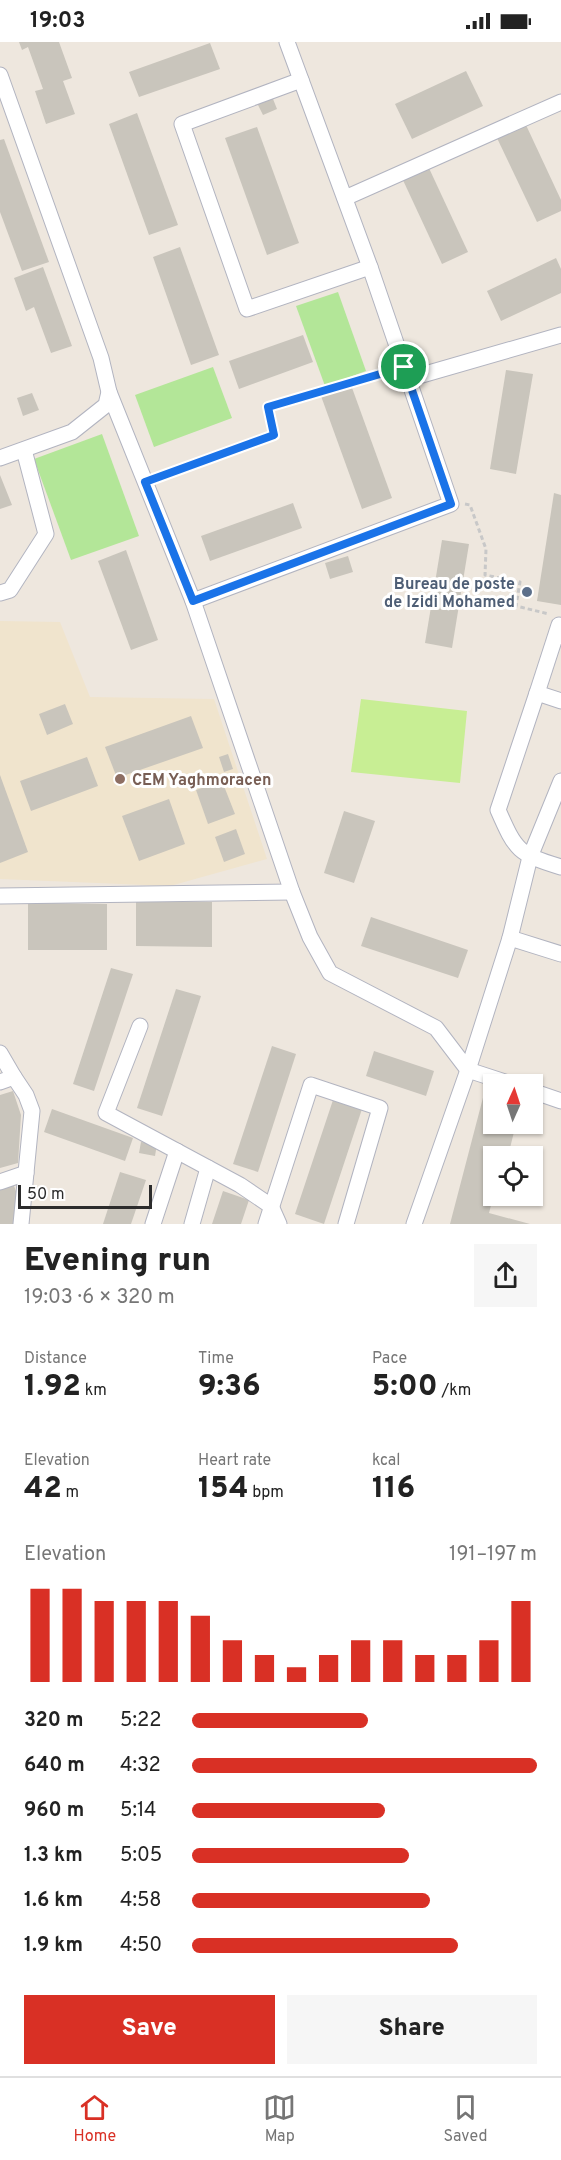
<!DOCTYPE html>
<meta charset="utf-8">
<style>
:root{--surface:#fff;--page:#f6f6f6;--text:#222;--muted:#767676;--line:#e0e0e0;--accent:#d93025}
body{margin:0;font-family:Overpass,sans-serif;background:var(--page);color:var(--text);height:100vh;display:flex;flex-direction:column;font-size:22px;white-space:nowrap}
*{box-sizing:border-box;margin:0}
p{font-size:20px;color:var(--muted)}
.icon{flex:none;width:33px;height:33px;fill:none;stroke:currentColor;stroke-width:2;stroke-linecap:round;stroke-linejoin:round}
.map{position:relative;height:1182px;overflow:hidden}
.details{display:flex;flex-direction:column;background:var(--surface);flex:1}
.details>*{flex:none}
.needle{width:39px;rotate:3deg}
.buttons{position:absolute;left:483px;top:1032px;display:grid;gap:12px}
.buttons a{display:grid;place-items:center;width:60px;height:60px;border-radius:0px;background:var(--surface);box-shadow:0 2px 4px #0004;font-size:30px}
.scale{position:absolute;left:18px;bottom:15px;width:134px;box-sizing:border-box;padding-left:6px;border:3px solid #2c2c2c;border-top:0;font-size:16px;line-height:21px;white-space:nowrap;color:#2c2c2c;-webkit-text-stroke:4px #fff;paint-order:stroke}
.pin{position:absolute;display:grid;place-items:center;width:51px;height:51px;color:#fff;margin:-26px;border:3px solid #fff;border-radius:50%;box-shadow:0 2px 6px #0007}
.round{display:grid;place-items:center;flex:none;width:63px;height:63px;border-radius:0px;background:var(--page)}
.headline{display:flex;align-items:center;justify-content:space-between;height:102px;padding:0 24px}
h1{font-size:33px;font-weight:800;line-height:45px}
.figures{display:grid;grid-template-columns:repeat(3,1fr);gap:9px;height:102px;padding:6px 24px}
.figures div{display:grid;align-content:center}
.figures b{font-size:30px;font-weight:800}
.figures small{font-size:16px;font-weight:400}
.figures p{font-size:16px}
.chart{height:168px;padding:12px 24px}
.chart p{display:flex;justify-content:space-between}
.chart svg{width:100%;height:108px;margin-top:6px;stroke:var(--accent);stroke-width:6}
.primary-button{display:flex;gap:12px;margin-top:auto;padding:12px 24px}
.primary-button a{flex:1;height:69px;border-radius:0px;background:var(--accent);color:#fff;font-size:24px;font-weight:800;line-height:69px;text-align:center}
.primary-button a+a{background:var(--page);color:var(--text)}
ul{padding:0 24px;list-style:none;font-size:20px}
li{display:grid;grid-template-columns:96px 72px 1fr;align-items:center;height:45px}
li i{height:15px;border-radius:8px;background:var(--accent)}
.status{display:flex;justify-content:space-between;align-items:center;height:42px;padding:0 30px;background:var(--surface);direction:ltr}
.status svg{height:16px;fill:currentColor}
.menu{display:flex;justify-content:space-around;align-items:center;height:84px;border-top:2px solid var(--line);background:var(--surface);font-size:16px;color:var(--muted)}
.menu a{display:grid;justify-items:center;gap:3px}
.menu .selected{color:var(--accent)}
.map>svg:first-child{display:block}
.education{fill:#f0e4cd}
.grass{fill:#b3e698}
.pitch{fill:#c8ee94}
.building{fill:#c9c5bc}
.lines{fill:none;stroke-linecap:round;stroke-linejoin:round}
.service-casing{stroke:#b2b4c0;stroke-width:10}
.minor-casing{stroke:#b2b4c0;stroke-width:17}
.path{stroke:#c8c8c8;stroke-width:3;stroke-dasharray:4.5 3;stroke-linecap:butt}
.service{stroke:#fff;stroke-width:8}
.minor{stroke:#fff;stroke-width:15}
.route-casing{stroke:#fff;stroke-width:12}
.route{stroke:#1a73e8;stroke-width:8}
.service-dot{fill:#5c6f8a;stroke:#fff;stroke-width:2}
.education-dot{fill:#8d6e63;stroke:#fff;stroke-width:2}
.labels{text-anchor:middle;stroke-width:6;stroke-linejoin:round;paint-order:stroke}
.service-label{font-size:16px;font-weight:bold;fill:#4e5e75;stroke:#fff;text-anchor:end}
.education-label{font-size:16px;font-weight:bold;fill:#785e54;stroke:#fff;text-anchor:start}
</style>
<div class="status"><b>19:03</b><svg viewBox="0 0 49 12"><path d="M0 12V9h3v3zM5 12V6h3v6zM10 12V3h3v9zM15 12V0h3v12zM26 1h20v11H26zM47 4h2v5h-2z"/></svg></div>
<div class="map">
<svg width="561" height="1182" viewBox="0 0 561 1182">
<rect width="100%" height="100%" fill="#eee7de"/>
<polygon class="education" points="0,579 60,580 90,655 214,657 267,817 170,844 0,837"/>
<g class="grass">
<polygon points="338,250 366,329 325,344 296,264"/>
<polygon points="213,325 232,376 154,405 135,353"/>
<polygon points="102,392 139,494 71,518 34,417"/>
</g>
<polygon class="pitch" points="361,657 467,669 460,741 351,730"/>
<g class="building">
<polygon points="19,0 59,0 72,36 63,39 75,72 46,82 35,49 43,47 28,5 22,8"/>
<polygon points="210,1 220,27 139,55 129,30"/>
<polygon points="466,29 483,64 412,97 395,62"/>
<polygon points="271,52 277,67 263,73 256,59"/>
<polygon points="137,71 178,183 149,193 109,82"/>
<polygon points="526,83 561,158 561,169 537,180 497,96"/>
<polygon points="257,85 299,201 267,213 225,96"/>
<polygon points="4,97 49,220 22,229 0,170 0,98"/>
<polygon points="428,124 468,210 442,222 402,136"/>
<polygon points="180,205 219,313 191,323 153,215"/>
<polygon points="556,216 561,227 561,251 501,279 487,249"/>
<polygon points="43,225 72,304 51,311 34,265 26,269 14,236"/>
<polygon points="303,293 313,320 239,347 229,319"/>
<polygon points="506,328 533,332 516,432 490,427"/>
<polygon points="351,343 392,456 362,467 321,354"/>
<polygon points="32,351 39,368 23,374 17,356"/>
<polygon points="0,433 12,463 0,467"/>
<polygon points="554,451 561,453 561,563 537,559"/>
<polygon points="293,461 302,486 210,519 201,494"/>
<polygon points="442,498 469,502 452,606 425,601"/>
<polygon points="126,508 158,598 131,608 98,519"/>
<polygon points="348,514 353,530 330,537 325,521"/>
<polygon points="65,662 73,682 47,693 39,672"/>
<polygon points="191,674 203,706 117,736 105,705"/>
<polygon points="228,712 233,727 224,730 219,715"/>
<polygon points="87,715 98,744 31,769 20,739"/>
<polygon points="0,733 28,810 0,821"/>
<polygon points="222,739 235,772 208,782 196,748"/>
<polygon points="169,757 185,802 139,819 122,774"/>
<polygon points="344,769 375,779 354,841 324,831"/>
<polygon points="236,787 245,812 224,820 215,795"/>
<polygon points="136,860 212,860 212,905 136,904"/>
<polygon points="28,861 107,862 107,908 28,908"/>
<polygon points="371,875 468,908 458,936 361,904"/>
<polygon points="111,926 133,932 94,1049 73,1042"/>
<polygon points="176,947 201,954 162,1074 137,1066"/>
<polygon points="272,1004 296,1012 258,1130 233,1122"/>
<polygon points="374,1009 434,1029 426,1054 366,1034"/>
<polygon points="485,1048 494,1050 494,1082 516,1082 510,1106 515,1107 513,1114 494,1114 494,1152 489,1171 530,1182 450,1182"/>
<polygon points="13,1049 21,1073 18,1121 0,1126 0,1053"/>
<polygon points="333,1058 362,1067 324,1182 295,1172"/>
<polygon points="52,1067 133,1096 125,1119 44,1090"/>
<polygon points="141,1100 157,1102 155,1114 139,1111"/>
<polygon points="120,1130 146,1138 131,1182 103,1182"/>
<polygon points="13,1141 18,1155 14,1182 0,1182 0,1145"/>
<polygon points="223,1149 249,1158 241,1182 212,1182"/>
</g>
<g class="lines">
<g class="service-casing">
<polyline id="service" points="145,440 274,393"/>
</g>
<g class="minor-casing">
<g id="minor">
<polyline points="0,33 101,316 109,350 106,363 72,390 0,416"/>
<polyline points="301,38 182,82 247,267 370,225"/>
<polyline points="345,156 561,60"/>
<polyline points="408,337 561,293"/>
<polyline points="109,350 193,559 292,850 310,895 330,931 436,986 468,1028 511,1042"/>
<polyline points="0,551 10,548 46,492 24,408"/>
<polyline points="193,559 451,462 370,225 287,0"/>
<polyline points="537,651 559,583"/>
<path d="M561,659L537,651L498,768C516,809 518,812 561,825"/>
<polyline points="0,854 292,850"/>
<polyline points="510,896 561,912"/>
<polyline points="140,984 106,1071 240,1143 271,1164 279,1182"/>
<polyline points="0,1011 14,1035"/>
<polyline points="0,1040 14,1035 26,1053 32,1069 21,1182"/>
<polyline points="532,1049 561,1059"/>
<polyline points="0,1140 26,1131"/>
<polyline points="153,1182 177,1109"/>
<polyline points="192,1182 208,1126"/>
<polyline points="266,1182 311,1043 380,1066 346,1182"/>
<polyline points="414,1182 468,1028 510,896 530,815 561,739"/>
</g>
</g>
<g class="path">
<polyline points="271,380 268,365 390,329"/>
<polyline points="465,462 470,463 486,507 485,533 520,540 516,564 549,572"/>
</g>
<use href="#service" class="service"/>
<use href="#minor" class="minor"/>
</g>
<g class="lines">
<g class="route-casing">
<polygon id="route" points="404,325 451,462 193,559 145,440 274,393 268,365"/>
</g>
<use href="#route" class="route"/>
</g>
<circle class="service-dot" cx="527" cy="550" r="6"/>
<circle class="education-dot" cx="120" cy="737" r="6"/>
<g class="labels">
<g class="service-label">
<text x="515" y="547">Bureau de poste<tspan x="515" dy="18">de Izidi Mohamed</tspan></text>
</g>
<g class="education-label">
<text x="132" y="743">CEM Yaghmoracen</text>
</g>
</g>
</svg>
<div class="buttons">
<a><svg class="needle" viewBox="-14 -14 28 28"><path d="M0-13l5 13h-10z" fill="#e53935"/><path d="M0 13l5-13h-10z" fill="#767676"/></svg></a>
<a><svg class="icon" aria-label="locate" viewBox="0 0 24 24"><circle cx="12" cy="12" r="6"/><path d="M12 2v4M12 18v4M2 12h4M18 12h4"/></svg></a>
</div>
<div class="scale">50 m</div>
<div class="pin" style="left:404px;top:325px;background:#1e9e55"><svg class="icon" aria-label="arrive" viewBox="0 0 24 24"><path d="M6 21V4h12l-3 4 3 4H6"/></svg></div>
</div>
<section class="details">
<div class="headline"><div><h1>Evening run</h1><p>19:03 · 6 × 320 m</p></div><a class="round"><svg class="icon" aria-label="share" viewBox="0 0 24 24"><path d="M12 15V3M7 8l5-5 5 5M5 13v7h14v-7"/></svg></a></div>
<div class="figures">
<div><p>Distance</p><b>1.92<small> km</small></b></div>
<div><p>Time</p><b>9:36</b></div>
<div><p>Pace</p><b>5:00<small> /km</small></b></div>
</div>
<div class="figures">
<div><p>Elevation</p><b>42<small> m</small></b></div>
<div><p>Heart rate</p><b>154<small> bpm</small></b></div>
<div><p>kcal</p><b>116</b></div>
</div>
<div class="chart"><p><span>Elevation</span>191–197 m</p>
<svg viewBox="0 0 160 44" preserveAspectRatio="none"><path d="M5 44V6M15 44V6M25 44V11M35 44V11M45 44V11M55 44V17M65 44V27M75 44V33M85 44V38M95 44V33M105 44V27M115 44V27M125 44V33M135 44V33M145 44V27M155 44V11"/></svg>
</div>
<ul>
<li><b>320 m</b>5:22<i style="width:51%"></i></li>
<li><b>640 m</b>4:32<i style="width:100%"></i></li>
<li><b>960 m</b>5:14<i style="width:56%"></i></li>
<li><b>1.3 km</b>5:05<i style="width:63%"></i></li>
<li><b>1.6 km</b>4:58<i style="width:69%"></i></li>
<li><b>1.9 km</b>4:50<i style="width:77%"></i></li>
</ul>
<div class="primary-button"><a>Save</a><a>Share</a></div>
</section>
<nav class="menu">
<a class="selected"><svg class="icon" aria-label="home" viewBox="0 0 24 24"><path d="M3 11l9-7 9 7M6 9v11h12V9"/></svg>Home</a>
<a><svg class="icon" aria-label="map" viewBox="0 0 24 24"><path d="M3 6l6-2 6 2 6-2v14l-6 2-6-2-6 2zM9 4v14M15 6v14"/></svg>Map</a>
<a><svg class="icon" aria-label="saved" viewBox="0 0 24 24"><path d="M7 4h10v16l-5-4-5 4z"/></svg>Saved</a>
</nav>
